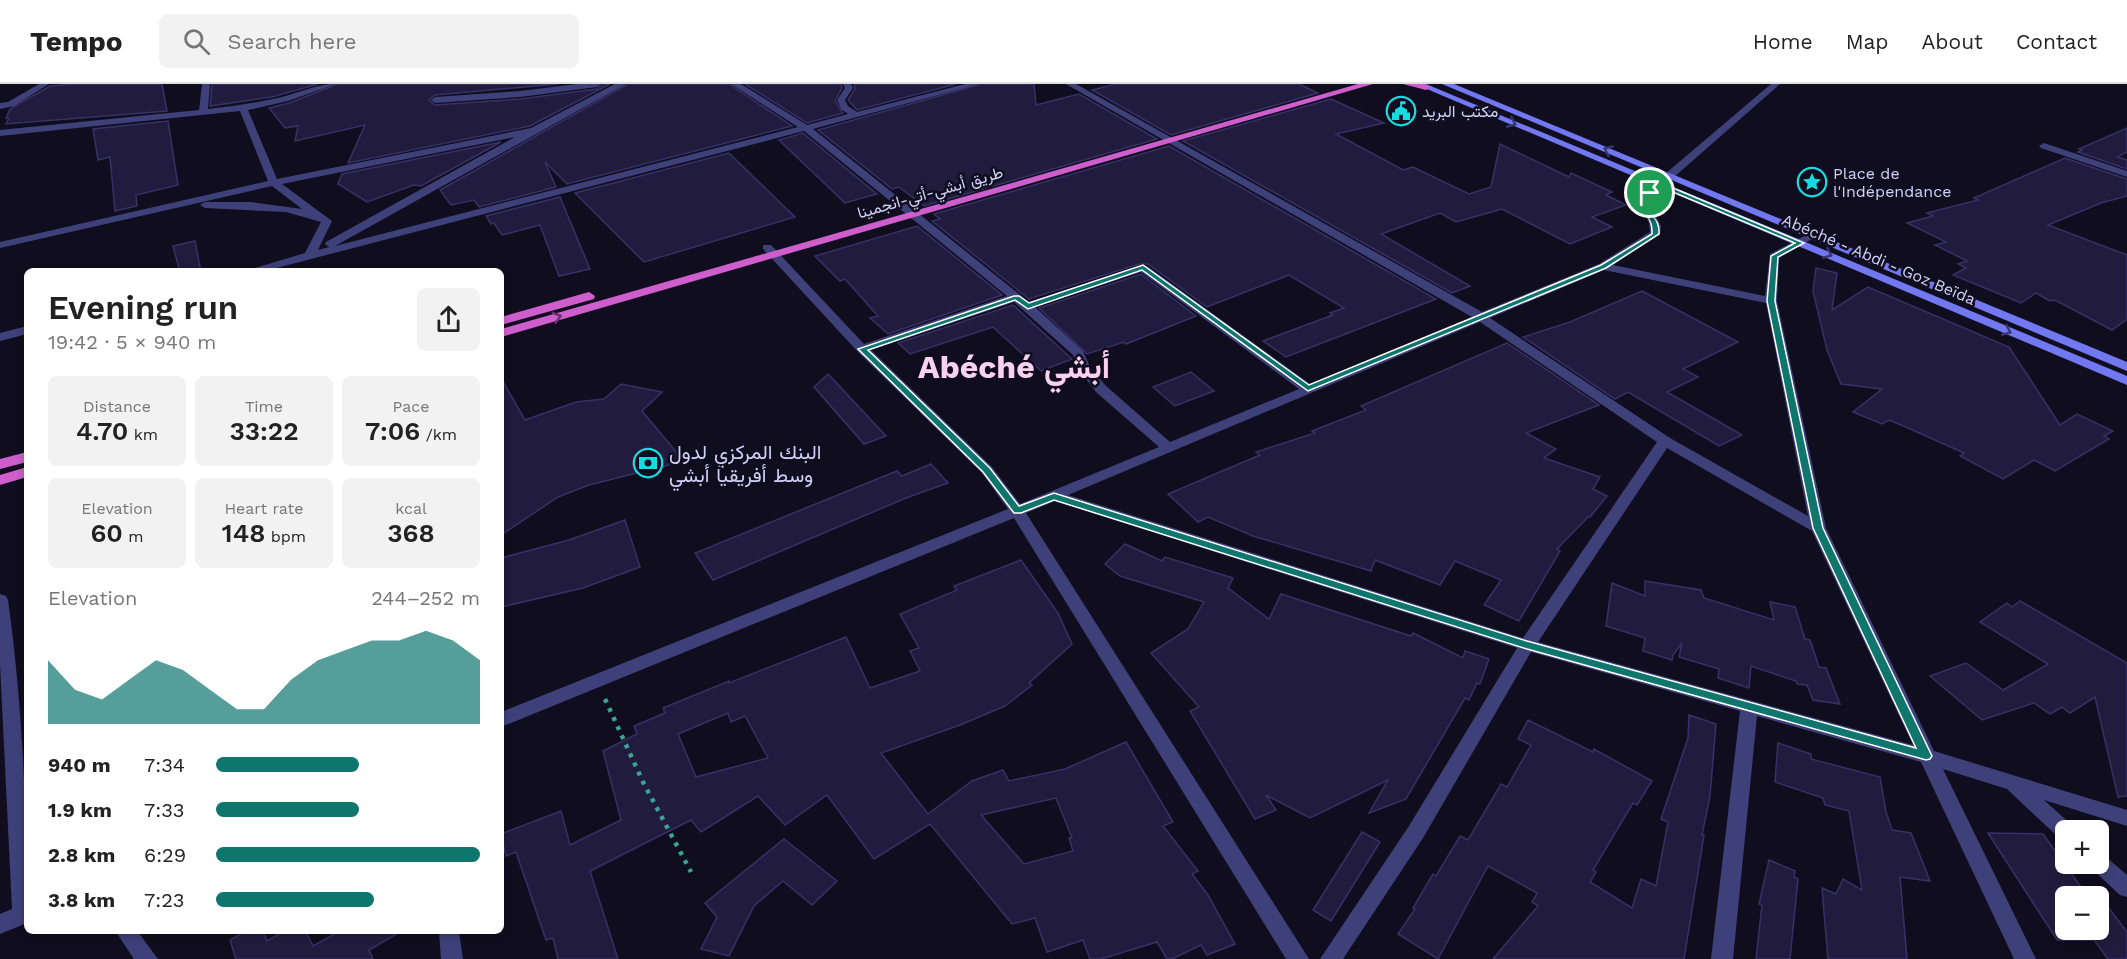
<!DOCTYPE html>
<meta charset="utf-8">
<style>
:root{--surface:#fff;--page:#f2f2f2;--text:#222;--muted:#767676;--line:#e0e0e0;--accent:#0f766e}
body{margin:0;font-family:"Work Sans",Vazirmatn,sans-serif;background:var(--page);color:var(--text);height:100vh;display:flex;flex-direction:column;font-size:22px;white-space:nowrap}
*{box-sizing:border-box;margin:0}
p{font-size:20px;color:var(--muted)}
.icon{flex:none;width:33px;height:33px;fill:none;stroke:currentColor;stroke-width:2;stroke-linecap:round;stroke-linejoin:round}
.map{position:relative;flex:1;overflow:hidden}
.sheet{position:absolute;left:24px;top:184px;width:480px;height:666px;display:flex;flex-direction:column;background:var(--surface);border-radius:9px;box-shadow:0 3px 9px #0003}
.sheet>*{flex:none}
.fabs{position:absolute;left:2055px;top:736px;display:grid;gap:12px}
.fabs a{display:grid;place-items:center;width:54px;height:54px;border-radius:9px;background:var(--surface);box-shadow:0 3px 9px #0003;font-size:30px}
.pin{position:absolute;display:grid;place-items:center;width:51px;height:51px;color:#fff;margin:-26px;border:3px solid #fff;border-radius:50%;box-shadow:0 2px 6px #0007}
.round{display:grid;place-items:center;flex:none;width:63px;height:63px;border-radius:9px;background:var(--page)}
.overview{display:flex;align-items:center;justify-content:space-between;height:102px;padding:0 24px}
h1{font-size:33px;font-weight:600;line-height:45px}
.metrics{display:grid;grid-template-columns:repeat(3,1fr);gap:9px;height:102px;padding:6px 24px}
.metrics div{display:grid;align-content:center;border-radius:9px;background:var(--page);text-align:center}
.metrics b{font-size:26px;font-weight:600}
.metrics small{font-size:16px;font-weight:400}
.metrics p{font-size:16px}
.chart{height:168px;padding:12px 24px}
.chart p{display:flex;justify-content:space-between}
.chart svg{width:100%;height:108px;margin-top:6px;fill:var(--accent);opacity:.7}
ul{padding:0 24px;list-style:none;font-size:20px}
li{display:grid;grid-template-columns:96px 72px 1fr;align-items:center;height:45px}
li i{height:15px;border-radius:8px;background:var(--accent)}
header{display:flex;align-items:center;gap:36px;box-sizing:border-box;height:84px;padding:0 30px;background:var(--surface);border-bottom:2px solid var(--line)}
header strong{font-size:28px}
nav{display:flex;gap:33px;margin-inline-start:auto;font-size:21px}
.search{width:420px;height:54px;background:var(--page);display:flex;align-items:center;gap:15px;box-sizing:border-box;padding:0 21px;border-radius:9px;color:var(--muted);font-size:22px}
.map>svg:first-child{display:block}
.building{fill:#211c3d;stroke:#373167;stroke-width:1.5;fill-rule:evenodd}
.lines{fill:none;stroke-linecap:round;stroke-linejoin:round}
.path{stroke:#39a597;stroke-width:4.5;stroke-dasharray:4 6;stroke-linecap:butt}
.service{fill:#3e4079;fill-rule:evenodd}
.minor{fill:#3e4079;fill-rule:evenodd}
.secondary{fill:#7178f1;fill-rule:evenodd}
.trunk{fill:#cf5ecd;fill-rule:evenodd}
.oneway{stroke:#373872}
.oneway2{stroke:#66326d}
.route{fill:#0f766e;stroke:#fff;stroke-width:1.5;fill-rule:evenodd}
.labels{text-anchor:middle;stroke-width:5;stroke-linejoin:round;paint-order:stroke}
.far-poi-label{font-size:16px;fill:#d2d1fa;stroke:#100e1e;text-anchor:start}
.far-street-label{font-size:16px;fill:#d2d1fa;stroke:#100e1e}
.poi-label{font-size:20px;fill:#d2d1fa;stroke:#100e1e;text-anchor:start}
.town-label{font-size:32px;font-weight:bold;fill:#fad2ef;stroke:#100e1e}
</style>
<header>
<strong>Tempo</strong>
<div class="search"><svg class="icon" aria-label="search" viewBox="0 0 24 24"><circle cx="10" cy="10" r="6"/><path d="M15 15l6 6"/></svg>Search here</div>
<nav><a>Home</a><a>Map</a><a>About</a><a>Contact</a></nav>
</header>
<div class="map">
<svg width="2127" height="875" viewBox="0 0 2127 875">
<rect width="100%" height="100%" fill="#100e1e"/>
<g class="building">
<polygon points="74,0 162,0 167,27 6,40 9,34 6,34 10,25 50,2"/>
<polygon points="212,0 318,0 272,13 210,22"/>
<polygon points="338,0 559,0 435,11 429,16 435,21 520,15 597,5 603,0 610,0 530,42 348,79 365,41 295,57 298,42 285,44 269,24 289,19"/>
<polygon points="628,0 729,0 792,42 567,100 545,78 556,103 479,123 474,116 451,121 440,106"/>
<polygon points="745,0 841,0 842,4 835,17 843,29 807,39"/>
<polygon points="854,0 956,0 857,26 848,16 855,5"/>
<polygon points="981,0 1034,0 1036,21 1079,10 1157,55 924,122 899,103 892,105 818,46"/>
<polygon points="1116,0 1299,0 1318,9 1171,51 1092,6"/>
<polygon points="1331,15 1384,39 1336,50 1403,86 1413,83 1469,110 1491,103 1500,60 1569,93 1571,89 1612,108 1606,111 1626,121 1592,133 1612,143 1570,160 1502,125 1456,138 1440,129 1381,150 1470,202 1452,209 1183,57"/>
<polygon points="168,37 178,101 136,111 137,122 115,127 110,73 98,76 93,45"/>
<polygon points="2127,44 2127,68 2117,73 2127,76 2127,85 2078,68 2082,66 2079,65"/>
<polygon points="803,49 877,110 845,119 779,56"/>
<polygon points="501,58 421,102 414,101 367,118 338,100 342,90"/>
<polygon points="1169,62 1436,215 1286,273 1263,257 1333,231 1330,229 1344,224 1289,191 1207,223 1148,180 1139,180 1029,215 932,137 940,135 934,130"/>
<polygon points="729,69 795,133 644,178 575,109"/>
<polygon points="2065,74 2127,95 2127,112 2101,119 2048,141 2127,171 2127,235 2112,246 2055,216 2050,217 2036,209 2021,219 1953,191 1966,184 1958,180 1967,177 1935,161 1946,158 1907,139 1933,132 1927,129 1978,116 1974,114"/>
<polygon points="560,113 590,185 559,192 540,141 502,151 494,139 491,140 486,132"/>
<polygon points="917,142 1002,211 888,250 870,234 878,232 845,195 840,197 815,172"/>
<polygon points="195,157 201,188 180,188 173,162"/>
<polygon points="1816,184 1837,189 1832,226 1868,203 2009,263 2060,341 2077,330 2113,347 2104,352 2109,355 2055,387 2034,376 2003,395 1960,372 1964,369 1906,343 1889,336 1882,340 1853,328 1882,305 1841,300 1827,266 1813,207"/>
<polygon points="1141,190 1196,232 1126,260 1124,258 1087,270 1039,224"/>
<polygon points="1642,207 1738,258 1683,285 1698,293 1667,308 1742,351 1719,362 1628,308 1615,315 1523,253 1570,238"/>
<polygon points="1013,221 1072,275 1041,287 993,243 910,270 898,259"/>
<polygon points="1507,259 1599,321 1526,349 1556,365 1544,374 1600,393 1593,405 1607,412 1590,433 1588,433 1557,465 1560,467 1519,537 1484,521 1501,496 1455,477 1440,501 1375,476 1371,487 1253,452 1208,433 1198,438 1168,410 1260,371 1256,368 1315,349 1312,347 1366,326 1361,322"/>
<polygon points="1191,288 1214,307 1175,322 1153,303"/>
<polygon points="828,290 886,352 864,360 814,303"/>
<polygon points="501,294 525,336 576,318 604,315 621,300 662,308 642,327 684,377 589,401 558,413 501,451"/>
<polygon points="931,380 948,399 906,414 713,496 695,469 897,387 902,392"/>
<polygon points="625,436 640,483 583,504 501,523 501,474 569,456"/>
<polygon points="1125,460 1162,477 1165,473 1233,494 1228,504 1269,535 1281,510 1411,552 1413,549 1463,574 1465,567 1489,575 1480,600 1477,599 1469,616 1465,614 1406,715 1369,729 1388,696 1310,734 1266,711 1276,726 1255,735 1190,627 1199,623 1151,569 1188,545 1204,518 1120,492 1105,480"/>
<path d="M1021,476L1058,529L1072,560L1029,599L1032,601L1005,622L960,641L881,669L928,730L972,697L1003,686L1009,697L1065,685L1126,658L1173,738L1163,742L1198,787L1192,790L1208,811L1235,860L1207,871L1201,861L1172,875H1167L1157,858L1101,875H1090L1083,856L1047,868L1035,834L1012,840L930,740L874,775L827,711L785,741L758,712L701,748L691,736L590,787L618,875H558L553,854L546,856L516,768L506,772L501,750L561,727L570,761L621,736L603,667L637,650L634,642L665,629L663,624L729,597V599L846,553L870,604L920,587L910,567L919,564L900,530L957,506L954,502ZM728,629L731,638L745,632L768,674L696,693L678,650ZM1056,714L1072,754H1069L1073,767L1024,780L981,731Z"/>
<polygon points="1645,497 1701,506 1704,514 1774,536 1770,518 1795,523 1805,555 1810,556 1819,583 1826,584 1840,620 1813,616 1807,601 1797,600 1796,597 1751,582 1749,604 1718,594 1719,585 1679,573 1682,559 1673,571 1672,576 1643,567 1645,554 1606,542 1612,499 1645,512"/>
<polygon points="2020,517 2127,579 2127,712 2118,713 2095,613 2070,629 2062,623 2050,630 2034,619 1982,636 1930,592 1966,579 2003,606 2048,580 1980,538 2007,519 2012,523"/>
<polygon points="1689,631 1716,640 1710,712 1702,751 1704,751 1684,875 1493,875 1538,822 1532,818 1537,809 1488,782 1438,875 1398,850 1415,825 1413,824 1433,790 1436,792 1460,752 1468,756 1501,700 1507,703 1531,661 1518,655 1528,636 1593,668 1594,665 1652,697 1637,721 1633,719 1593,786 1596,788 1590,798 1632,824 1641,795 1656,802 1668,738 1661,735 1688,654"/>
<polygon points="1778,659 1811,670 1811,675 1880,693 1886,728 1892,746 1911,749 1930,797 1900,793 1907,875 1828,875 1822,804 1836,810 1843,795 1862,806 1849,727 1825,721 1823,714 1775,698"/>
<polygon points="1362,748 1380,758 1331,837 1313,826"/>
<path d="M1988,749L2043,750L2086,810L2096,807L2127,848V875H2108L2094,856H2057ZM2066,813H2098V846H2066Z"/>
<polygon points="784,755 837,797 812,821 783,797 754,822 729,872 701,865 717,833 705,819"/>
<polygon points="1769,776 1795,787 1794,793 1798,795 1790,875 1756,875 1762,821 1759,820"/>
<polygon points="244,848 263,848 267,857 283,848 306,848 313,862 338,848 400,848 369,866 373,875 236,875 230,856"/>
</g>
<g class="lines">
<polyline class="path" points="605,615 643,698 691,788"/>
<polygon class="service" points="1771,0 1780,0 1673,94 1665,94 1665,90"/>
<g class="minor">
<polygon points="39,0 49,0 14,22 0,25 0,19 8,18"/>
<path d="M202,0H210L208,25C233,22 257,19 282,13C301,8 317,0 336,0L288,17L248,26L277,95L531,44L615,0H626L335,162L798,43L731,0H741L807,41L848,30L841,25L837,16L845,4L843,0H851L853,4L845,16L848,22L857,28L965,0H979L813,45L1029,218L1139,182H1147L1310,300L1472,233L1066,0H1076L1482,228L1599,180L1650,148L1649,139L1640,122L1650,96L1665,90H1673V94L1658,100L1650,119L1661,142L1660,150L1613,181L1765,212L1770,170L1808,150L1812,149L1817,152L1779,174L1777,217L1826,444L1934,667L2127,726V742L2044,716L2073,742L2075,747H2066V756L2059,754L2007,705L1943,685L2036,875H2014L1921,678L1757,632L1733,875H1711L1740,627L1531,568L1423,754L1343,875H1320L1409,742L1517,564L1055,417L1026,429L1309,875H1286L1014,434L501,643V628L1008,425L982,389L858,268L763,165V161H771L864,260L1007,212L804,47L261,188H241L305,169L321,138L286,128L205,124L200,121L205,118H251L302,125L272,102L0,164V158L268,97L240,27L0,52V46L199,26ZM515,53L326,158L325,160L329,163L318,166L332,137L282,100ZM1604,186L1766,219L1808,432L1670,354L1490,234ZM1141,188L1299,305L1170,358L1106,302L1091,285L1083,267L1035,223ZM1014,218L1073,271L1079,286L1096,308L1159,363L1020,420L992,383L871,266ZM1480,238L1657,358L1523,554L1068,411ZM1667,364L1812,447L1913,661L1538,558Z"/>
<polygon points="577,0 601,0 597,3 520,13 435,19 431,16 435,13 520,7"/>
<polygon points="2044,59 2127,87 2127,93 2041,64 2039,62"/>
<polygon points="27,242 27,250 0,257 0,249"/>
<path d="M0,510L6,512L8,516C23,624 27,730 27,839L0,850V830L12,825L0,580Z"/>
<polygon points="2098,769 2105,772 2127,791 2127,813 2120,811 2091,784 2089,780 2098,780"/>
<polygon points="116,848 138,848 158,875 134,875"/>
<polygon points="439,848 459,848 463,875 441,875"/>
</g>
<g class="secondary">
<polygon points="1415,0 1426,0 2127,292 2127,301"/>
<polygon points="1442,0 1454,0 2127,278 2127,287"/>
</g>
<g class="trunk">
<polygon points="1358,0 1373,0 501,253 501,245"/>
<polygon points="1403,0 1425,0 1431,3 1426,6"/>
<polygon points="589,208 595,212 594,215 501,241 501,233"/>
<polygon points="27,368 27,378 0,385 0,375"/>
<polygon points="27,383 27,393 0,401 0,391"/>
</g>
</g>
<defs><path id="oneway-chevron" d="M-2-3.5L2.5 0L-2 3.5" fill="none" stroke-width="1.6" stroke-linecap="round" stroke-linejoin="round" transform="scale(1.5)"/></defs>
<g class="oneway">
<use href="#oneway-chevron" transform="translate(1512 39) rotate(23)"/>
<use href="#oneway-chevron" transform="translate(1608 66) rotate(-156)"/>
<use href="#oneway-chevron" transform="translate(1828 170) rotate(23)"/>
<use href="#oneway-chevron" transform="translate(2007 247) rotate(23)"/>
</g>
<use class="oneway2" href="#oneway-chevron" transform="translate(557 233) rotate(-16)"/>
<path class="route" d="M1654,96L1804,159L1778,173L1775,217L1823,444L1932,672L1930,675L1926,676L1527,565L1054,416L1021,429H1014L983,388L858,265L1014,212H1019L1029,219L1143,181L1309,301L1601,181L1652,150C1653,128 1637,133 1647,108C1649,103 1649,100 1654,96ZM1656,101L1795,159L1771,172L1767,217L1813,444L1916,664L1527,557L1054,409L1019,422L990,384L868,266L1015,216L1028,225L1142,186L1308,307L1606,184L1659,150C1660,134 1649,132 1649,121C1648,115 1654,107 1656,101Z"/>
<defs>
<g id="civic-ring" transform="scale(1.5)"><circle r="9.5" fill="#100e1e" stroke="#17dbe0" stroke-width="1.5"/><path d="M-.6-6.5H3V-4.5H.6V-3L4-1V1h2V6H-6V1h2V-1L-.6-3ZM-1.2 2.5V6h2.4V2.5Z" fill="#17dbe0"/></g>
<g id="sight-ring" transform="scale(1.5)"><circle r="9.5" fill="#100e1e" stroke="#17dbe0" stroke-width="1.5"/><path d="M0-6L1.8-2.2L6-1.7L2.9 1.2L3.7 5.4L0 3.3L-3.7 5.4L-2.9 1.2L-6-1.7L-1.8-2.2Z" fill="#17dbe0"/></g>
<g id="bank-ring" transform="scale(1.5)"><circle r="9.5" fill="#100e1e" stroke="#17dbe0" stroke-width="1.5"/><path d="M-6-4H6V4H-6ZM0-2.3a2.3 2.3 0 1 0 0 4.6a2.3 2.3 0 1 0 0-4.6Z" fill="#17dbe0"/></g>
</defs>
<g fill-rule="evenodd">
<use href="#civic-ring" x="1401" y="27"/>
<use href="#sight-ring" x="1812" y="98"/>
<use href="#bank-ring" x="648" y="379"/>
</g>
<g class="labels">
<g class="far-poi-label">
<text x="1422" y="33">مكتب البريد</text>
<text x="1833" y="95">Place de<tspan x="1833" dy="18">l'Indépendance</tspan></text>
</g>
<g class="far-street-label">
<text transform="translate(930 108) rotate(-16)" y="6">طريق أبشي-أتي-انجمينا</text>
<text transform="translate(1879 175) rotate(23)" y="6">Abéché - Abdi - Goz Beïda</text>
</g>
<g class="poi-label">
<text x="669" y="375">البنك المركزي لدول<tspan x="669" dy="23">وسط أفريقيا أبشي</tspan></text>
</g>
<g class="town-label">
<text x="1014" y="294">Abéché أبشي</text>
</g>
</g>
</svg>
<div class="fabs">
<a>+</a>
<a>−</a>
</div>
<div class="pin" style="left:1650px;top:109px;background:#1e9e55"><svg class="icon" aria-label="arrive" viewBox="0 0 24 24"><path d="M6 21V4h12l-3 4 3 4H6"/></svg></div>
<section class="sheet">
<div class="overview"><div><h1>Evening run</h1><p>19:42 · 5 × 940 m</p></div><a class="round"><svg class="icon" aria-label="share" viewBox="0 0 24 24"><path d="M12 15V3M7 8l5-5 5 5M5 13v7h14v-7"/></svg></a></div>
<div class="metrics">
<div><p>Distance</p><b>4.70<small> km</small></b></div>
<div><p>Time</p><b>33:22</b></div>
<div><p>Pace</p><b>7:06<small> /km</small></b></div>
</div>
<div class="metrics">
<div><p>Elevation</p><b>60<small> m</small></b></div>
<div><p>Heart rate</p><b>148<small> bpm</small></b></div>
<div><p>kcal</p><b>368</b></div>
</div>
<div class="chart"><p><span>Elevation</span>244–252 m</p>
<svg viewBox="0 0 160 44" preserveAspectRatio="none"><path d="M0 44V18L10 30L20 34L30 26L40 18L50 22L60 30L70 38L80 38L90 26L100 18L110 14L120 10L130 10L140 6L150 10L160 18V44z"/></svg>
</div>
<ul>
<li><b>940 m</b>7:34<i style="width:54%"></i></li>
<li><b>1.9 km</b>7:33<i style="width:54%"></i></li>
<li><b>2.8 km</b>6:29<i style="width:100%"></i></li>
<li><b>3.8 km</b>7:23<i style="width:60%"></i></li>
</ul>
</section>
</div>
